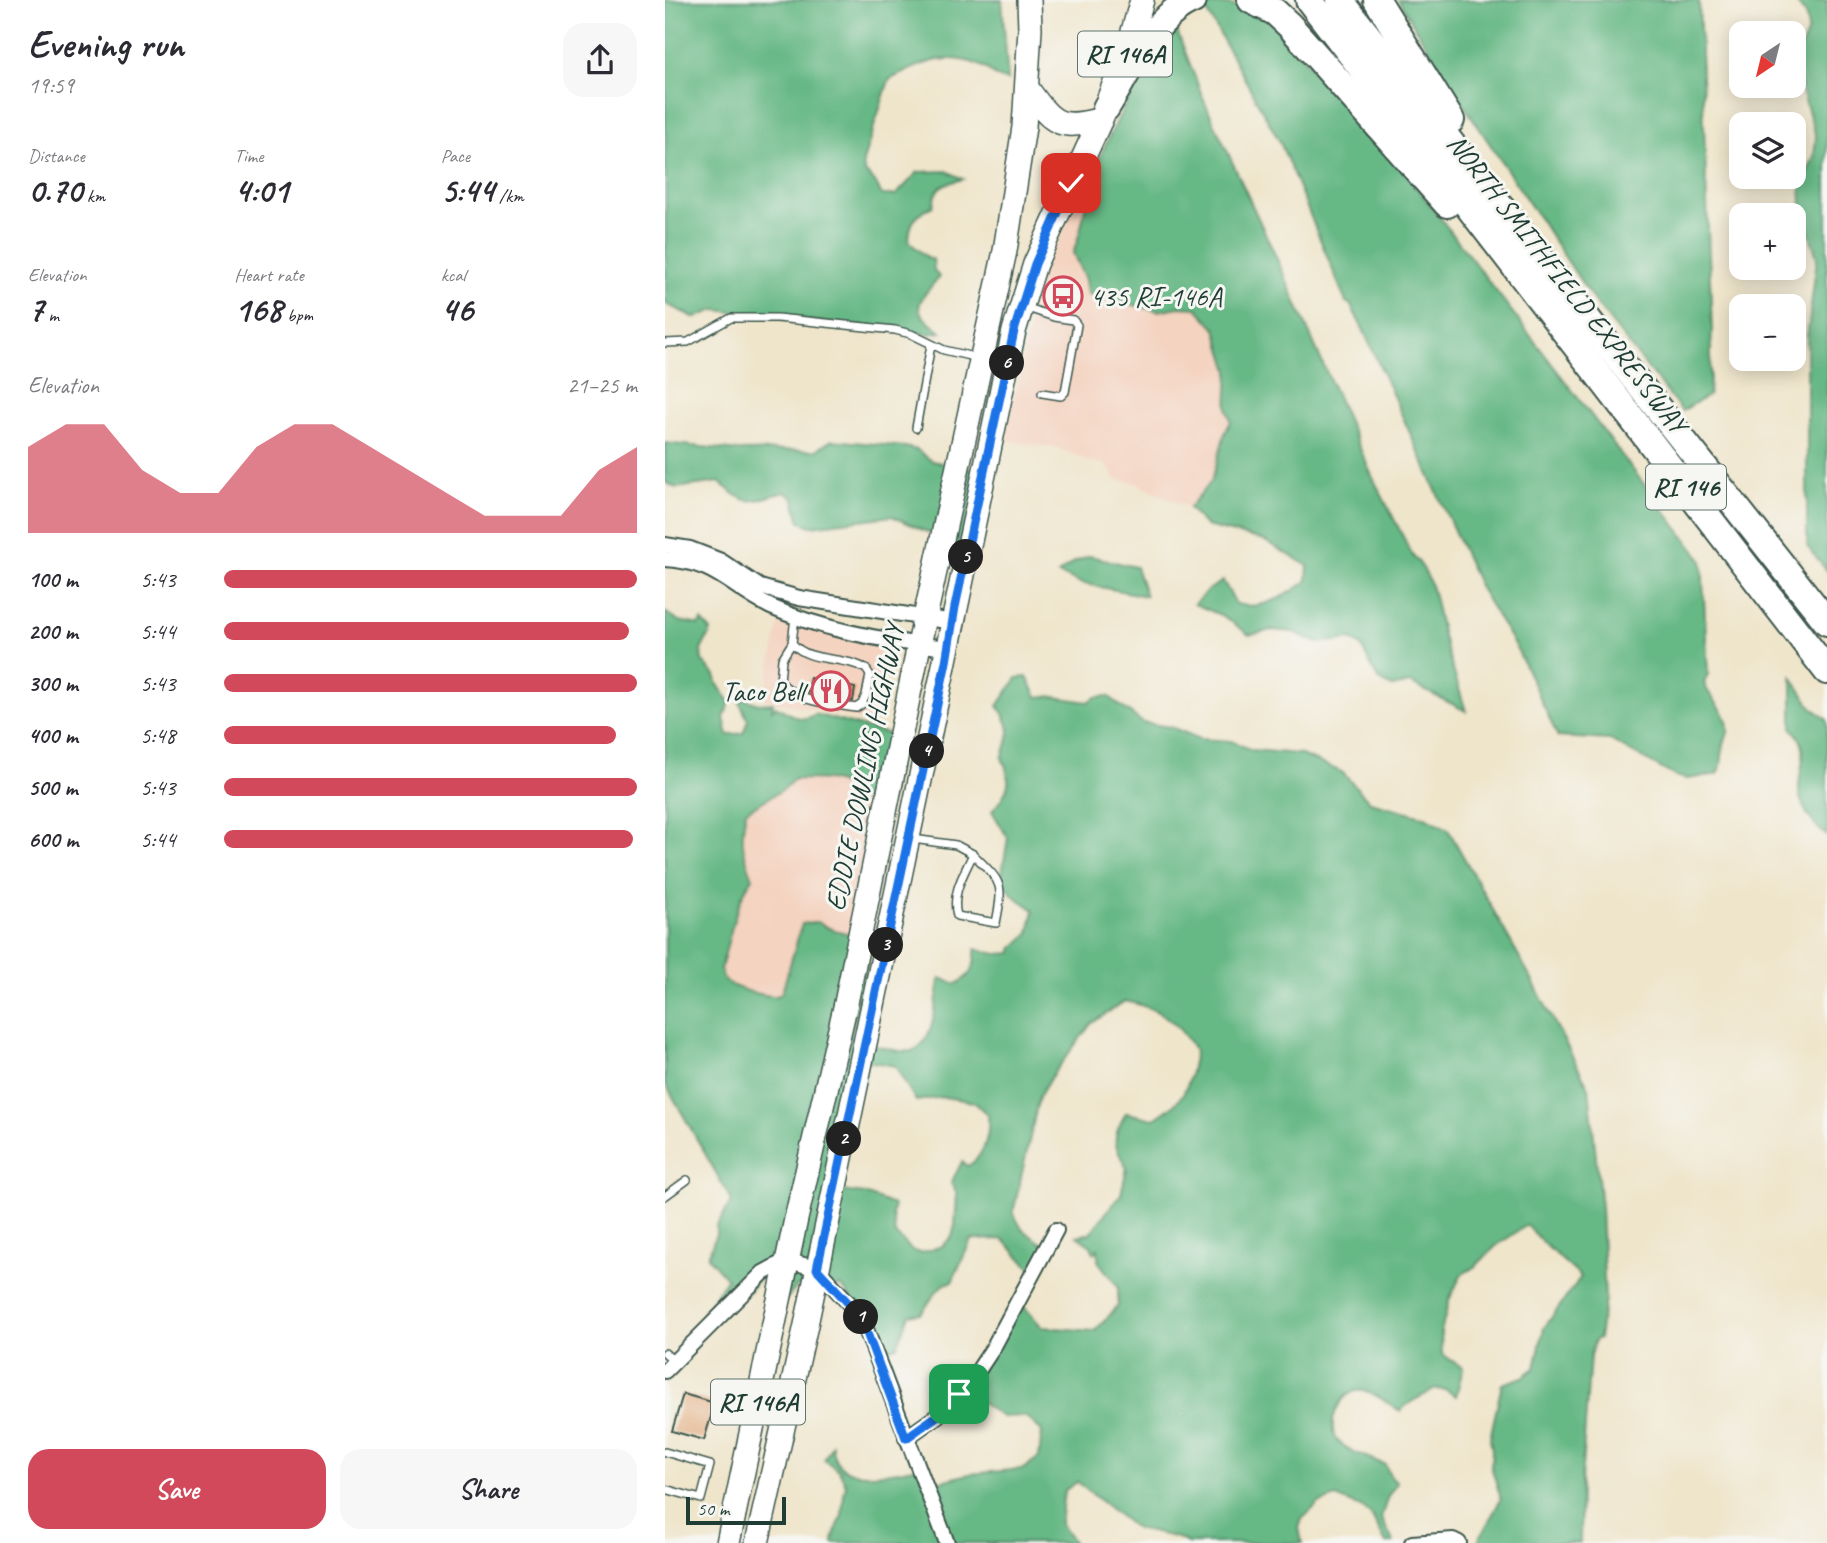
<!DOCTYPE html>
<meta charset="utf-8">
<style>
:root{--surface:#fff;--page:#f7f7f7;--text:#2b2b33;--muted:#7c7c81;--accent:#d1495b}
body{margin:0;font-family:Caveat,sans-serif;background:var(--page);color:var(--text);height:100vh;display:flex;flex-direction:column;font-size:26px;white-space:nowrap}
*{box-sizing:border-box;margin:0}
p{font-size:23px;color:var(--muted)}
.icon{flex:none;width:38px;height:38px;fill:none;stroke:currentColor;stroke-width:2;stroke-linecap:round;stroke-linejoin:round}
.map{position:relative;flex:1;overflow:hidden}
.drawer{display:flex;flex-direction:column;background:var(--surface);width:665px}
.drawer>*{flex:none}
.needle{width:46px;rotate:215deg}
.tools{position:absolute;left:1064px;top:21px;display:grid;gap:14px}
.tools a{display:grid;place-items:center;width:77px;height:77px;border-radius:14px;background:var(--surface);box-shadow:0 4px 18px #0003;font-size:35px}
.scale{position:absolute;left:21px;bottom:18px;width:100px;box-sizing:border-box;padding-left:7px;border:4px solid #1f3d34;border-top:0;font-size:19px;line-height:24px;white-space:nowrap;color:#1f3d34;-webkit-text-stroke:5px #f6f6f2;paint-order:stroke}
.pin{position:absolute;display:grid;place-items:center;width:60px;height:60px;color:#fff;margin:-30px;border-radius:14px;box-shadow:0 4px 10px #0006}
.km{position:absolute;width:35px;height:35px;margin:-18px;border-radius:50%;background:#222;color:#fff;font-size:19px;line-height:35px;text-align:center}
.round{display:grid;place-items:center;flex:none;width:74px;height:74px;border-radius:21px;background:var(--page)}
.headline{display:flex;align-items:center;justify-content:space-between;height:119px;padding:0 28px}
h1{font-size:38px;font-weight:600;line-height:52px}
.metrics{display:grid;grid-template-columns:repeat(3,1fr);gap:10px;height:119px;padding:7px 28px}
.metrics div{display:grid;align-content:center}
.metrics b{font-size:35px;font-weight:600}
.metrics small{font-size:19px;font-weight:400}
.metrics p{font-size:19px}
.chart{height:196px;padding:14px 28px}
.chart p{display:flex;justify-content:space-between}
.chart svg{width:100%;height:126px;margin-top:7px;fill:var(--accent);opacity:.7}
.button{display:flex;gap:14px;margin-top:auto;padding:14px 28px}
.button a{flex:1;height:80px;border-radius:21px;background:var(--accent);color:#fff;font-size:28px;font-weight:600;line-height:80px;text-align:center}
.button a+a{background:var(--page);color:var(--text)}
ul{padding:0 28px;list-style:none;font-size:23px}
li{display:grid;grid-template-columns:112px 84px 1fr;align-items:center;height:52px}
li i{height:18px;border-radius:9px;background:var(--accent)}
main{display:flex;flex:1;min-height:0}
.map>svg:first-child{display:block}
.built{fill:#f4d3c0}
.forest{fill:#66b885;stroke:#427a5c;stroke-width:2;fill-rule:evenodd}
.building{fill:#e1a473}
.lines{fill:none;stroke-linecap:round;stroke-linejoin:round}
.lane-casing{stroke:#3e564b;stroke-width:10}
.street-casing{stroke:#3e564b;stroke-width:18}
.primary-casing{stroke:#3e564b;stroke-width:26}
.highway-casing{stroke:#3e564b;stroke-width:30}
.lane{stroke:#fff;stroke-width:7}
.street{stroke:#fff;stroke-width:14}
.primary{stroke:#fff;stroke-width:23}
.highway{stroke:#fff;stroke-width:26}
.route-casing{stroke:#fff;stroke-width:14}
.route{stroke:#1a73e8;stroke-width:9}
.labels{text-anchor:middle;stroke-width:6;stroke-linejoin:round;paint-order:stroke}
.shield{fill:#f6f6f2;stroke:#60746d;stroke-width:2}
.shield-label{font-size:26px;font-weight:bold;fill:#1f3d34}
.street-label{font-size:28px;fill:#1f3d34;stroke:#f6f6f2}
.poi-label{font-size:28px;fill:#1f3d34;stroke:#f6f6f2;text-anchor:start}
</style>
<main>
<section class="drawer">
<div class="headline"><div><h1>Evening run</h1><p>19:59</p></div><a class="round"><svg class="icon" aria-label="share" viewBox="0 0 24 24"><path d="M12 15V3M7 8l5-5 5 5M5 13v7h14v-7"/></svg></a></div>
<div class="metrics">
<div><p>Distance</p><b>0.70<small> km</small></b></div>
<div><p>Time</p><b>4:01</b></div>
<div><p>Pace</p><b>5:44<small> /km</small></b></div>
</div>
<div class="metrics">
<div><p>Elevation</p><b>7<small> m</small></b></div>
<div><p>Heart rate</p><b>168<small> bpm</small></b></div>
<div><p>kcal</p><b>46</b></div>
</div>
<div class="chart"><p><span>Elevation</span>21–25 m</p>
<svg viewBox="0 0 160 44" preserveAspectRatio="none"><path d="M0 44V14L10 6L20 6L30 22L40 30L50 30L60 14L70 6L80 6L90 14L100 22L110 30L120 38L130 38L140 38L150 22L160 14V44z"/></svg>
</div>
<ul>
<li><b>100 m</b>5:43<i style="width:100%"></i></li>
<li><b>200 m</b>5:44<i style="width:98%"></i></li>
<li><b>300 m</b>5:43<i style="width:100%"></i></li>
<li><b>400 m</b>5:48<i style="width:95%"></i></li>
<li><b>500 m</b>5:43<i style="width:100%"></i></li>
<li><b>600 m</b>5:44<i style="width:99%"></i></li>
</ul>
<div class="button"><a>Save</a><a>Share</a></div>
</section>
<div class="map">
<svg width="1162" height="1543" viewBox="0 0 1162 1543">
<rect width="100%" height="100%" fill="#f6f6f2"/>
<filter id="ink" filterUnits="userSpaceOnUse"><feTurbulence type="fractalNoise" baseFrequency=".0143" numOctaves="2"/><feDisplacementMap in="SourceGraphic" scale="14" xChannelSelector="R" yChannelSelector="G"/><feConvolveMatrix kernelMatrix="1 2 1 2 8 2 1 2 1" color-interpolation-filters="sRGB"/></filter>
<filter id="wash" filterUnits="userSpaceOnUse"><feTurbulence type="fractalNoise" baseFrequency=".00686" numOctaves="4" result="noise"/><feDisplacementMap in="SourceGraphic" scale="28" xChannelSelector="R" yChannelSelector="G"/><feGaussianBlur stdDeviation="1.57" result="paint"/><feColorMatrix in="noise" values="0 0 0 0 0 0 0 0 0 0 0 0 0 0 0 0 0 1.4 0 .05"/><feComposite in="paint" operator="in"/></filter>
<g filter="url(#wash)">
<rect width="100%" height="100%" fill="#efe5cb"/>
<g class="built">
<polygon points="430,167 418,212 416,233 408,253 420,280 422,294 493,311 514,307 532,308 551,329 564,371 562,408 566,421 560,433 547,480 524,508 471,483 452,480 440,464 426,462 393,448 340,440 370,300 381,264"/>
<polygon points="114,622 224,650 207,723 99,699"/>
<polygon points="129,779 165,780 179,784 185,790 183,805 192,798 223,804 191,935 166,929 152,922 117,992 112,996 102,997 62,983 57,977 56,968 76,901 82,885 88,878 78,853 76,834 81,811 119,789"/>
</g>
<g class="forest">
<path d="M0,0H337L343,80C330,80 326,69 314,65C278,51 255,64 224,80L198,161L199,171L210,182L217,195H231L253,172L282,171L298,179C278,185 271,183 268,206C250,213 244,224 244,242L264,259H268L269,270L274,277C251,305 244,308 276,332L263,334L50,310L30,318L1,304Z"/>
<polygon points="733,0 1034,0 1047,329 1044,395 1017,411 929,301 787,87"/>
<polygon points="1162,0 1162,571 1142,546 1142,338 1152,258 1137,209 1136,189 1149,156 1151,137 1131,71 1133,55 1143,31 1141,15 1130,1"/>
<path d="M557,4L585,8L604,20L730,159L1037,560L1043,674L1039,683C1045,701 1065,711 1063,732C1062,737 1059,742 1058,748C1056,759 1058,764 1053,774L1022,779L1010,776L945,740L893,737L853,651L815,588L698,329L685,304L681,302L615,142L539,6Z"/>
<path d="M509,23L540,103L611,257L707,476L748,556C769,576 770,605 777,632C784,659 793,685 801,711L745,683L727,687L713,679L696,646L686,639L653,643L628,632L607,630L584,635L558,616L529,604L543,590L558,581L571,604C596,611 621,596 642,581L643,566L598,540L541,526L524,508L547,480L560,433L566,421L562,408L564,371L551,329L532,308L514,307L493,311L422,294L420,280L408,253C420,225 420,193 432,164C450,121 474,79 496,38Z"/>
<path d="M167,440L240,447L252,450L267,461L321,472L293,546L227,516L146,526L135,522L129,499L120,492C82,502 85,508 54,482L11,488L0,482V443L75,451L151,450Z"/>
<polygon points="425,556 471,567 481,596 415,583 393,574 408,563"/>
<path d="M0,612L14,621L34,625L37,621L46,631L36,650L37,661L50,675L53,685L65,702L59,718L63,735L78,733L83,720L75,703L77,698L94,704L108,703L107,710L111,706C125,714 136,724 150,714L238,738L223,804L192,798L183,806L185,790C171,776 147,780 129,779L119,789L81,811C75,841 77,850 88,878C71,898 64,942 56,968C57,972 56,976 59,979C64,988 102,997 112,996L117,992L137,924L152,922L166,929L208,940L186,1040C199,1042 235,1054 246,1051C270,1045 271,998 275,978L291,984C307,976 311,966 310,949L332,954L347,953V949L364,933L369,910L349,896L336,879L343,838L327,811C343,792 349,782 337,758C346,734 348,728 333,706L352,678L362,677L372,697L384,696L423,702L431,697L443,696L478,723L506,727L535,739L566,741L587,750L634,754L677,772L705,802L758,816L783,829L866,978L924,1088L936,1207L940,1299L934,1338L930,1340L925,1356L916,1482L915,1543H812L836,1499L826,1466L827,1450L825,1438L837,1384L858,1377L870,1368L879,1328L916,1277L877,1242L862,1225L831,1246L811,1266L796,1275L784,1300L776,1332L777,1354L798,1368L791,1396L781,1390L770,1389C755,1399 749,1397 735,1411C724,1404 706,1389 691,1391C673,1395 661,1425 672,1440C682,1452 706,1458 720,1465L726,1477L732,1483L723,1496L716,1518L729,1543H721L706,1515L698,1508L671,1497L654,1503L637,1519L634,1528L637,1543H523L510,1537L471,1529L412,1482L399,1491L395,1524L409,1543H168C169,1529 175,1525 177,1515C178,1504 178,1495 181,1485L174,1470L159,1460L167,1445C168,1488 227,1472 253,1467L260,1485L304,1474L358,1469L374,1457L377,1431L360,1416L337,1417L299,1391L354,1301L377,1327L430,1331L453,1306V1287L433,1261V1249L429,1253L426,1246L412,1236L425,1233L456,1194L462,1168C448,1143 446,1139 461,1113L489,1119C523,1098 523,1088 530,1051C512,1020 494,1008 460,1001L426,1024L386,1077L374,1097L348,1213L357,1229L382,1247L369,1272L338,1239L306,1240L287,1282C271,1284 267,1302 256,1313L244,1315L232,1346L217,1351C209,1326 193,1305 176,1286L145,1289L133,1286L116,1305L118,1248L80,1296L46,1323L38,1313L62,1279L43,1257L51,1234V1227L67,1201L0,1083ZM197,1060L230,1066L251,1101L279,1097L309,1102L323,1115C325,1133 320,1156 303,1166L297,1162L286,1183L292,1194L290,1225L287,1237L277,1246L256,1253L247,1250L230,1234L227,1213L229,1205L200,1194L169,1190Z"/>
<path d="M1127,677L1146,706L1162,720V836C1147,824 1133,805 1134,785C1136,760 1146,749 1127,728Z"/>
</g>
<g id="blocks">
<g class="building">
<polygon points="145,678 190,688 188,701 142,692"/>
<polygon points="18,1394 50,1403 39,1440 7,1431"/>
</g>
</g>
</g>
<g filter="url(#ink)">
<use href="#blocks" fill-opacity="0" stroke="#3e564b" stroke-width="2"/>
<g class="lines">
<g class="lane-casing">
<g id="lane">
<polyline points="360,307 389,317 408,320 412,325 400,392 396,396 377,393"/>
<polyline points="0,343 23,342 66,318 112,318 230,330 246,334 279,350 313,358"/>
<polyline points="251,428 266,345"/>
<path d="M127,643L117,659L115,681C134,704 164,703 191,708L197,704L201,695L205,675L201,669C178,655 145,664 127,643L130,617"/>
<path d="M248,839L291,845L308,854C299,874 286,893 292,916L331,923C339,882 337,883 308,854"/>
<polyline points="0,1196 22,1180"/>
<polyline points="0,1353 9,1361"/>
<polyline points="0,1452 45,1465 36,1499 0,1489"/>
</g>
</g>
<g class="street-casing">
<g id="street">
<polyline points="0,545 25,549 56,561 95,587 134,598 288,622"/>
<path d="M0,559C53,562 64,587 106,607C159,631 226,642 283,648"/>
<polyline points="0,1371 98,1273 122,1260 152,1269 196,1316 282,1543"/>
<polyline points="241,1438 272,1416 305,1383 328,1348 391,1230"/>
<polyline points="747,1543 788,1540 794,1543"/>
</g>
</g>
<g class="primary-casing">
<g id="primary">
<path d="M362,88C387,123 393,131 436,119"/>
<polyline points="63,1543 131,1219 181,1003 254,645 340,251 359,127 365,29 364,0"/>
<polyline points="92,1543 141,1325 349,331 370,264 436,119 464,45 477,0"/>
</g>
</g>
<g class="highway-casing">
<g id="highway">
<polyline points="586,0 610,12 625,26 782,204"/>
<polyline points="644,0 1162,671"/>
<polyline points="675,0 934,334 1162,622"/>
<polyline points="712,0 786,120"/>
<path d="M441,108C463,73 488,16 528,0"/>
</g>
</g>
<use href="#lane" class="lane"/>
<use href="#street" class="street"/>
<use href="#primary" class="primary"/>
<use href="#highway" class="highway"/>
</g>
</g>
<g class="lines" filter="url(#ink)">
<g class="route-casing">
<polyline id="route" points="294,1394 272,1416 241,1438 196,1317 152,1269 281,662 290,607 349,331 370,264 406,183"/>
</g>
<use href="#route" class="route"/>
</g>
<defs>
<g id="bus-ring" transform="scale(2.0125)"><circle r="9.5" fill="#f6f6f2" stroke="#d1495b" stroke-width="1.5"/><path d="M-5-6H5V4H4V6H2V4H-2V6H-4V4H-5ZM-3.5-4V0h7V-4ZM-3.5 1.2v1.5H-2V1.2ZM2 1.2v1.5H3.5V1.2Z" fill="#d1495b"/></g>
<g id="restaurant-ring" transform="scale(2.0125)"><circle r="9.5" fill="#f6f6f2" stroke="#d1495b" stroke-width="1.5"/><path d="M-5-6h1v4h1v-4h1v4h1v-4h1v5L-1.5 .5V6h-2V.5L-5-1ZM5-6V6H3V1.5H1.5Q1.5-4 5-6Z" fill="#d1495b"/></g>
</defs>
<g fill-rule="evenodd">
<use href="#bus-ring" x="398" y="296"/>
<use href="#restaurant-ring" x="166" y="691"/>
</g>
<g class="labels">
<g class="shield">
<rect x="413" y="31.5" width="94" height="45" rx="5"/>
<rect x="981" y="464.5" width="80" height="45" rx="5"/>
<rect x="46" y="1379.5" width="94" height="45" rx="5"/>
</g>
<g class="shield-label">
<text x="460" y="63">RI 146A</text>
<text x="1021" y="496">RI 146</text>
<text x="93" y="1411">RI 146A</text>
</g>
<g class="street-label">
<text transform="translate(903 283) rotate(52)" y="10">NORTH SMITHFIELD EXPRESSWAY</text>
<text transform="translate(199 767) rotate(-78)" y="10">EDDIE DOWLING HIGHWAY</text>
</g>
<g class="poi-label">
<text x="425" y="306">435 RI-146A</text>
<text x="139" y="701" text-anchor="end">Taco Bell</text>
</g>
</g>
</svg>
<div class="tools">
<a><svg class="needle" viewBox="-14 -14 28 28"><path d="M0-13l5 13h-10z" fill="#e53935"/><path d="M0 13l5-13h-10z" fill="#7c7c81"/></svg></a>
<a><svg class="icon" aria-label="layers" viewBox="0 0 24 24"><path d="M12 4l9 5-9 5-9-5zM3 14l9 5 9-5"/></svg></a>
<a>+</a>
<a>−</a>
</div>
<div class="scale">50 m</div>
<div class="pin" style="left:294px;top:1394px;background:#1e9e55"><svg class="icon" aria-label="arrive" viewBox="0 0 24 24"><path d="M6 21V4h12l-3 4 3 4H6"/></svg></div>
<div class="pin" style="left:406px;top:183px;background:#d93025"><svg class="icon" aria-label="check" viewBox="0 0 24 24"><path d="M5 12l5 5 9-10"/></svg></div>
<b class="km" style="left:196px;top:1317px">1</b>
<b class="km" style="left:179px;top:1139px">2</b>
<b class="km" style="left:221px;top:945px">3</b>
<b class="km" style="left:262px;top:751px">4</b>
<b class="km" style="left:301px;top:557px">5</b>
<b class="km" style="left:342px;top:363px">6</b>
</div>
</main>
